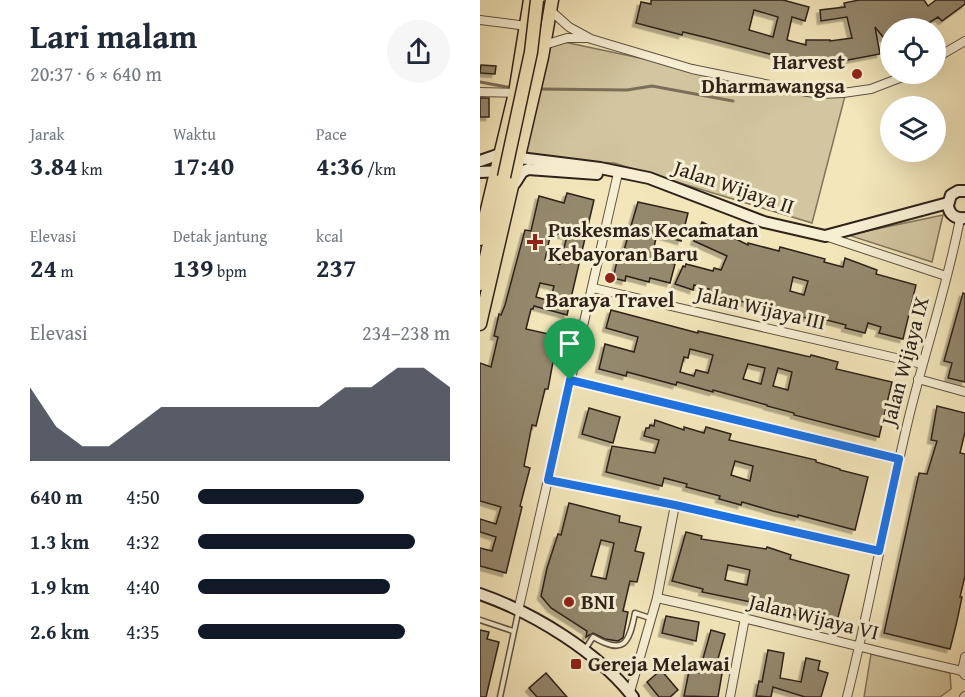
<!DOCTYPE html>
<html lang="id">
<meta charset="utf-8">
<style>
:root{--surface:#fff;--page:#f6f6f7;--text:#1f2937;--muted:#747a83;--accent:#111827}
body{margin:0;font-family:"Gentium Book Plus",serif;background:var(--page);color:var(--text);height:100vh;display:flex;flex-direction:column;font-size:22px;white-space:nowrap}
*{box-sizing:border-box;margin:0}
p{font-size:20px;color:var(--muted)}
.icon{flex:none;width:33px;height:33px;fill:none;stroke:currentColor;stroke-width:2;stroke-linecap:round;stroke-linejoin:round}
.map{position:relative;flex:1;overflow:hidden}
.sheet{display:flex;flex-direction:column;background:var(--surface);width:480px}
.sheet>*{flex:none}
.buttons{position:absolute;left:400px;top:18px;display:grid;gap:12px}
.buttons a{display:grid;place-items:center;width:66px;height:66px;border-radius:50%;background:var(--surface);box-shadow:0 6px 24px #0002;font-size:30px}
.pin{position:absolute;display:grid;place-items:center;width:51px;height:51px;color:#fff;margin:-62px -26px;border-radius:50% 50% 50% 0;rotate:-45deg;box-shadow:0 0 6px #0007}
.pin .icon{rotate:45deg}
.round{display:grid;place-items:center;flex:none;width:63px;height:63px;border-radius:32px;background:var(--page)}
.overview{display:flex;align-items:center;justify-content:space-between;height:102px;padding:0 30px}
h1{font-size:33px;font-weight:700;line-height:45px}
.stats{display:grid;grid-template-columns:repeat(3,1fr);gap:9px;height:102px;padding:6px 30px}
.stats div{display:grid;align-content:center}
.stats b{font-size:26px;font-weight:700}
.stats small{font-size:16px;font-weight:400}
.stats p{font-size:16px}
.chart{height:168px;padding:12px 30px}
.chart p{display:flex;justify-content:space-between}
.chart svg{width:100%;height:108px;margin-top:6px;fill:var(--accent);opacity:.7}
ul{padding:0 30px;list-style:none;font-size:20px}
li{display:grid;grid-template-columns:96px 72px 1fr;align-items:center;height:45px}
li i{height:15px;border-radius:8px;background:var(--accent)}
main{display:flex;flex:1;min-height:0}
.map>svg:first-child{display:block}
.green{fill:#d2c59f;stroke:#80745c;stroke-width:1.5}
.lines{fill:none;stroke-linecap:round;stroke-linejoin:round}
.stream{stroke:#7c6f59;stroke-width:3}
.building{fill:#94886d;stroke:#2e2219;stroke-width:1.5;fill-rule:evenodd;filter:url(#shadow)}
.lane-casing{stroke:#5f5342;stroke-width:7}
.street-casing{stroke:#5f5342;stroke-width:10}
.secondary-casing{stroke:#2e2219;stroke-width:14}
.primary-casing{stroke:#2e2219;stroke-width:15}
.lane{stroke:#f7efd3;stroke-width:4}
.street{stroke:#f7efd3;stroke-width:8}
.secondary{stroke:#f7efd3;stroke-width:10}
.primary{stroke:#f3e6bb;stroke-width:12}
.primary-bridge-casing{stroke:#2e2219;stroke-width:15;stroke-linecap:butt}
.primary-bridge{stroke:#f3e6bb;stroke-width:12}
.route-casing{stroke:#fff;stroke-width:12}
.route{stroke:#1a73e8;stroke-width:8}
.poi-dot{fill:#8f2418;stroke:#f7efd3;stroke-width:2}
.labels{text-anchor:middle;stroke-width:6;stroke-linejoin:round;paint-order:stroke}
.poi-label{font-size:21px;font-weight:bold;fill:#2e2219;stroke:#f7efd3;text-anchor:start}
.street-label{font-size:21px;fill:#2e2219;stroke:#f7efd3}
</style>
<main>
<section class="sheet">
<div class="overview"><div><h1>Lari malam</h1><p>20:37 · 6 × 640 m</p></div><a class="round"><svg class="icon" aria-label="share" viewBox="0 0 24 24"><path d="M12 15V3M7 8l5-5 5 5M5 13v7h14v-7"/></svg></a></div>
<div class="stats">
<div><p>Jarak</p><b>3.84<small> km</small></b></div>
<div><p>Waktu</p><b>17:40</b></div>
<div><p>Pace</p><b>4:36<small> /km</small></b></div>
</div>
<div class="stats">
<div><p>Elevasi</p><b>24<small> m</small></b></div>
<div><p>Detak jantung</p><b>139<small> bpm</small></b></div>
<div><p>kcal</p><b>237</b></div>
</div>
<div class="chart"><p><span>Elevasi</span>234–238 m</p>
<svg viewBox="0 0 160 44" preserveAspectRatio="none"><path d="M0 44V14L10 30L20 38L30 38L40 30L50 22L60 22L70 22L80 22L90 22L100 22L110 22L120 14L130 14L140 6L150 6L160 14V44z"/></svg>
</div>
<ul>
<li><b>640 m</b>4:50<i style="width:66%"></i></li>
<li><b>1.3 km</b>4:32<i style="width:86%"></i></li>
<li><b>1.9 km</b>4:40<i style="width:76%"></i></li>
<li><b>2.6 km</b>4:35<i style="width:82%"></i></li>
</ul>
</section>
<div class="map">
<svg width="485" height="697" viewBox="0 0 485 697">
<defs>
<filter id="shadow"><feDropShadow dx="-3.5" dy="3.5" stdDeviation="0" flood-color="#0004"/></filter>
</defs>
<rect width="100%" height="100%" fill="#f3e6bb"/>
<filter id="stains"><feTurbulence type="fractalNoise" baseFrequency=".00333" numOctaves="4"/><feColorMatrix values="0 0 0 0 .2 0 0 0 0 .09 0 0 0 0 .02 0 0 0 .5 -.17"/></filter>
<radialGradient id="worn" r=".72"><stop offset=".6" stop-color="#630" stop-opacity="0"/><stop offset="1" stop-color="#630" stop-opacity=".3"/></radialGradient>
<g class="green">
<polygon points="70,39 340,96 365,96 332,223 134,163 42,159"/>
<polygon points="463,215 452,262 368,235"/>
<polygon points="391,654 470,673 471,689 460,697 384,697"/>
</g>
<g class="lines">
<g class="stream">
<polyline points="0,82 32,88"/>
<polyline points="59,89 147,90 172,86 253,101"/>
</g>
</g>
<g class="building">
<path d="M171,0H303L329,7L325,21L312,17L307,40L326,45V40H350V41L372,38L367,17L341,21L340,10L365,7L364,3L379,0H444L448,6L456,0H485V4L462,21L458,17L441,28H411V47L395,27L400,54L357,62V60L316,61L228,38L203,32L202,35L156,23L161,2L171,4ZM274,10L298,17L293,37L269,30Z"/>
<polygon points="1,65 16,66 15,74 0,73"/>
<rect x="0" y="98" width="9" height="19"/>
<path d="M87,193L114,200L87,315L54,306L53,309H51L46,329L82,337L79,352L75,351L68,389H65L56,426L52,425L44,466L50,468L40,506L42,507L26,573L0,566V548L12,551L16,537L0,532V519L16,524L21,507L0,501V363L11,367L18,337L14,336L19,314L21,315L25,305L45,230L51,231L59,196L84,203ZM71,232L87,236L80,264L65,260ZM60,283L74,286L70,301L56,297Z"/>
<polygon points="158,202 208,213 201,241 177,234 172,256 176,257 175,259 195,264 190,283 170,278 169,282 146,276 145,281 133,278 140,249 144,250"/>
<path d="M222,222L268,245V243L299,251L300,247L345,259L344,262L363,267L365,258L397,270L396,274L436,285L423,339L399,333L401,327L388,323L385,333L365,328L366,325L331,316L330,319L228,293L229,289L214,285L213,290L195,284L203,266L205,267L206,264L233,271L234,268L241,270L247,256L214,241ZM313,277L328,281L324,295L310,291Z"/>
<polygon points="483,293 485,294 485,382 468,378 472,363 464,361"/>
<path d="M131,310L218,333V331L330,357L331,355L358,362L356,369L412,382L399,437L314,415V413L287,406V405L233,390V392L197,382L196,385L147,372L146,376L119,369L125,344L154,352L158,337L126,328ZM210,349L233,355L228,373L216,370L214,376L200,372L204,357L208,358ZM268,364L285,368L281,384L263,379ZM298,368L312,372L308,390L293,386Z"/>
<polygon points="457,406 485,413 485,432 480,453 485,454 485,576 480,597 482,597 477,621 470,649 404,633 439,473 447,474 457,441 451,440"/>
<polygon points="109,408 140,417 133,443 102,434"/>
<path d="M175,420L204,430V427L224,433L226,427L251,434L249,440L336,460V462L360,469V470L388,477L375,530L318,515V517L293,511L262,502L261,505L239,499L240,496L206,487L207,484L184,478L182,486L126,472L132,446L175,453L179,440L164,436L166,428H169L170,425L174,426ZM255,461L273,466L270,481L251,475Z"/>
<path d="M89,503L140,516L139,522L161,527L155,551L164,553L157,582L150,581L143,611L148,612L143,638L138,641L125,639L113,633L106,637L107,631L71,608L61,596L67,568L78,534L81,535ZM121,540L134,543L126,579L111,576Z"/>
<path d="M206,532L222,536L221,539L286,549L287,547L311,555L310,559L369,575L356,625L299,611L300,608L222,592L223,589L192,581ZM248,565L270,570L267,585L245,580Z"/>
<polygon points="186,616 219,622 216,641 182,633"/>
<polygon points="0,630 9,632 7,639 19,642 6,697 0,697"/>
<polygon points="231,630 245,634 236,666 243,668 238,697 204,696 209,671 219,673"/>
<polygon points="288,650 304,653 300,678 321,682 326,658 340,661 338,670 348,673 341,697 325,697 293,687 291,697 276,696 279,681 282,682"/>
<polygon points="181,670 198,690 190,697 179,697 167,682"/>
<polygon points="66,673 87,697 57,697 49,688"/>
</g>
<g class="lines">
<g class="lane-casing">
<g id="lane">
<polyline points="0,620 33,631"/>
<path d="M106,648L113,637C144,655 149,644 155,613L170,618"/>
<polyline points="20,697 38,613"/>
</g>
</g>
<g class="street-casing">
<g id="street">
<polyline points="70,10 89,27 111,39 212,69 315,90 341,94 363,93 391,89 430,74"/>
<polyline points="0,20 47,26"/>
<polyline points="64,45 87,38 107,38"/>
<polyline points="456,58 485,41"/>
<polyline points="0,92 35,93"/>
<polyline points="345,236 466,276"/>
<polyline points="113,288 442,364"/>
<polyline points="438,379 485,392"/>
<polyline points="90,380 419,459"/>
<polyline points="68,480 195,505 399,551"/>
<path d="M177,598C279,620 379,648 482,671"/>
<polyline points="38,611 138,173"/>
<polyline points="485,657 482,671 485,675"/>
<polyline points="150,692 177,598 195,505"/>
<polyline points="250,697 265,618"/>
<path d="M367,697C390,606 406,513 428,421C444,354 467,287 480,219"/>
<polyline points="484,697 485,696"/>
</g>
</g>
<g class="secondary-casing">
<g id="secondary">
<polyline points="40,158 120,168 169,178 284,222 345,236 468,203"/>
<polyline points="0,161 20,154"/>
<polyline points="0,172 24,171"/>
<polyline points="35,183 42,172 48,169 117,174"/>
<path d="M485,191H478L471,195L468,205C469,215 476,219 485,218"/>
<path d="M0,594C54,613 118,652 153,697"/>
</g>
</g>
<g class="primary-casing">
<g id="primary">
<polyline points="0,239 35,93 50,0"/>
<polyline points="0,284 24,177"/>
<polyline points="0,324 62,57 72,0"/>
</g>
</g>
<use href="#lane" class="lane"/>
<use href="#street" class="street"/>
<use href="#secondary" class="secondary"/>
<use href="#primary" class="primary"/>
<g class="primary-bridge-casing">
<polyline id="primary-bridge" points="24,177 51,52 57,0"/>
</g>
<use href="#primary-bridge" class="primary-bridge"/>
</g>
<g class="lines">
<g class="route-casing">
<polygon id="route" points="90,380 419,459 399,551 195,505 68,480"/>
</g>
<use href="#route" class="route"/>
</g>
<g class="poi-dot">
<circle cx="377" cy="74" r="6"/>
<path d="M52 233h6v6h6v6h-6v6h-6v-6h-6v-6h6z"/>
<circle cx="130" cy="278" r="6"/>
<circle cx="89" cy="602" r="6"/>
<rect x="90" y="658" width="12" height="12" rx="3"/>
</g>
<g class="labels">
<g class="poi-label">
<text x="365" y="69" text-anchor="end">Harvest<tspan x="365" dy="24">Dharmawangsa</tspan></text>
<text x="68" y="237">Puskesmas Kecamatan<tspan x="68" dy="24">Kebayoran Baru</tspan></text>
<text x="130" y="307" text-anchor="middle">Baraya Travel</text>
<text x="101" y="609">BNI</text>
<text x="108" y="671">Gereja Melawai</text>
</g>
<g class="street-label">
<text transform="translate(254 187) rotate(19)" y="7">Jalan Wijaya II</text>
<text transform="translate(281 308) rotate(13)" y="7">Jalan Wijaya III</text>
<text transform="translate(425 361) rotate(-75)" y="7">Jalan Wijaya IX</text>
<text transform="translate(334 617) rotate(14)" y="7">Jalan Wijaya VI</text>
</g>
</g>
<rect width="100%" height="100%" filter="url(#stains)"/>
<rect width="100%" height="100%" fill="url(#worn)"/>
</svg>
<div class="buttons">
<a><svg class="icon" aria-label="locate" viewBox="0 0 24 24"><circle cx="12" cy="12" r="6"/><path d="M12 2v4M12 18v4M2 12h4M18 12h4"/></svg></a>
<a><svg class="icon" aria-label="layers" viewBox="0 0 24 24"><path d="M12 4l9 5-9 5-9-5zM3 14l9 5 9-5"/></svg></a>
</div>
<div class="pin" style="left:90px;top:380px;background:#1e9e55"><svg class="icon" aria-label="arrive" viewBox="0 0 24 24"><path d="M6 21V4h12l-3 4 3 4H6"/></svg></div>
</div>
</main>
